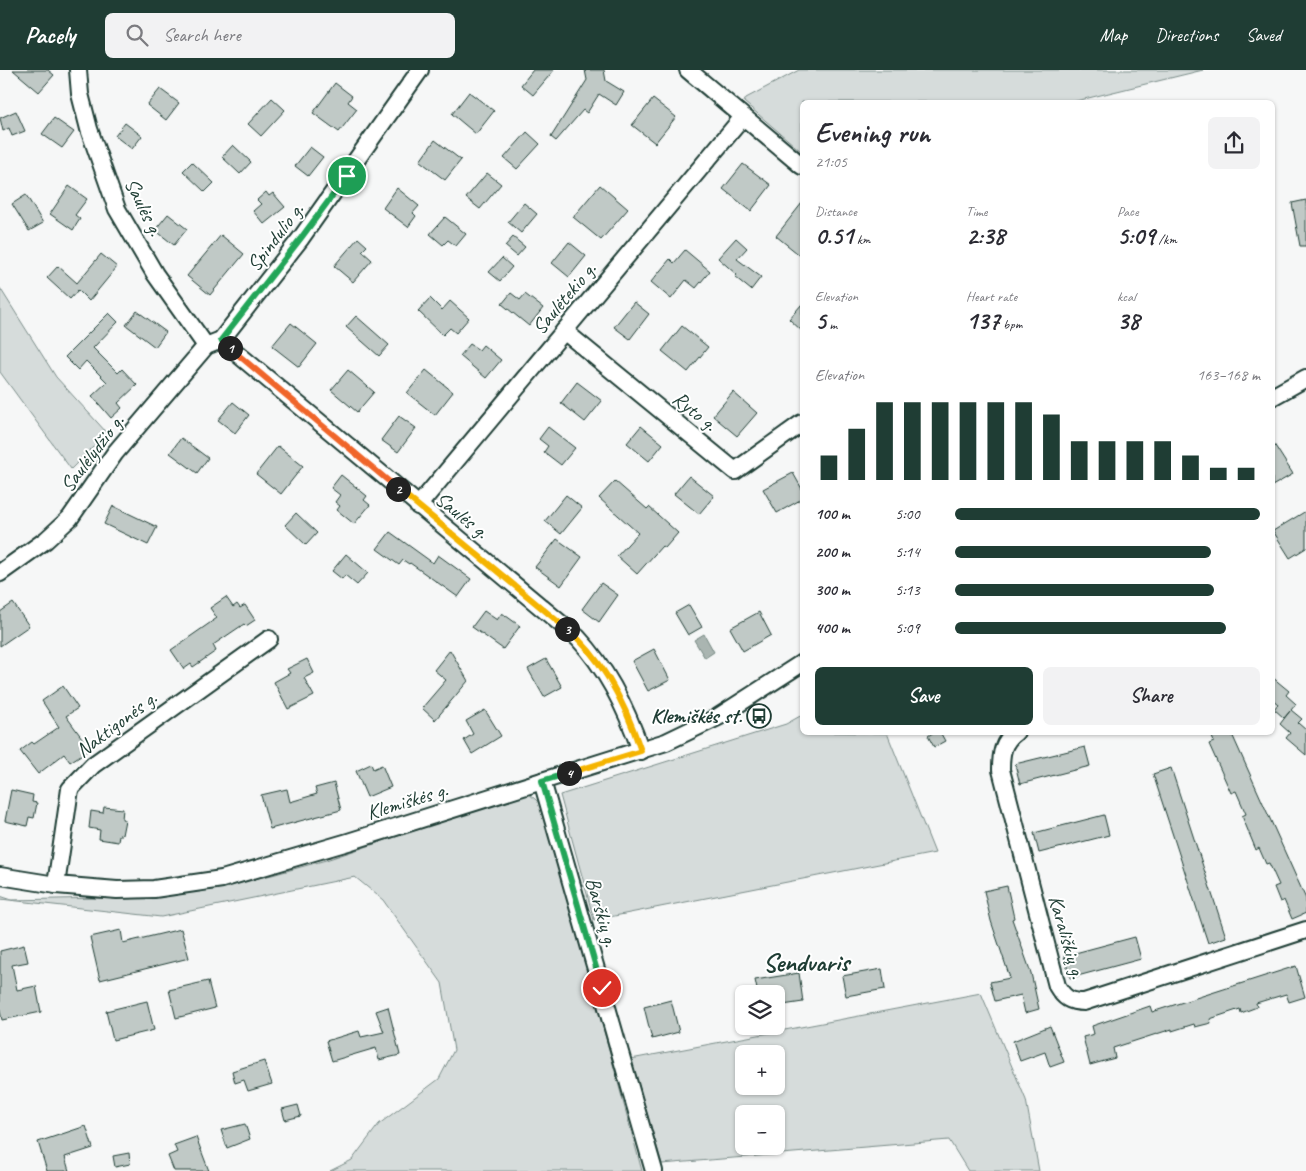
<!DOCTYPE html>
<meta charset="utf-8">
<style>
:root{--surface:#fff;--page:#f2f2f3;--text:#2b2b33;--muted:#7c7c81;--accent:#1f3d34}
body{margin:0;font-family:Caveat,sans-serif;background:var(--page);color:var(--text);height:100vh;display:flex;flex-direction:column;font-size:19px;white-space:nowrap}
*{box-sizing:border-box;margin:0}
p{font-size:16px;color:var(--muted)}
.icon{flex:none;width:28px;height:28px;fill:none;stroke:currentColor;stroke-width:2;stroke-linecap:round;stroke-linejoin:round}
.map{position:relative;flex:1;overflow:hidden}
.side{position:absolute;left:800px;top:30px;width:475px;height:635px;display:flex;flex-direction:column;background:var(--surface);border-radius:8px;box-shadow:0 1px 4px #0004}
.side>*{flex:none}
.tools{position:absolute;left:735px;top:915px;display:grid;gap:10px}
.tools a{display:grid;place-items:center;width:50px;height:50px;border-radius:8px;background:var(--surface);box-shadow:0 1px 4px #0004;font-size:25px}
.pin{position:absolute;display:grid;place-items:center;width:42px;height:42px;color:#fff;margin:-21px;border:2px solid #fff;border-radius:50%;box-shadow:0 1px 5px #0007}
.km{position:absolute;width:25px;height:25px;margin:-12px;border-radius:50%;background:#222;color:#fff;font-size:14px;line-height:25px;text-align:center}
.round{display:grid;place-items:center;flex:none;width:52px;height:52px;border-radius:8px;background:var(--page)}
.overview{display:flex;align-items:center;justify-content:space-between;height:85px;padding:0 15px}
h1{font-size:28px;font-weight:800;line-height:38px}
.stats{display:grid;grid-template-columns:repeat(3,1fr);gap:8px;height:85px;padding:5px 15px}
.stats div{display:grid;align-content:center}
.stats b{font-size:25px;font-weight:800}
.stats small{font-size:14px;font-weight:400}
.stats p{font-size:14px}
.chart{height:140px;padding:10px 15px}
.chart p{display:flex;justify-content:space-between}
.chart svg{width:100%;height:90px;margin-top:5px;stroke:var(--accent);stroke-width:6}
.cta{display:flex;gap:10px;margin-top:auto;padding:10px 15px}
.cta a{flex:1;height:58px;border-radius:8px;background:var(--accent);color:#fff;font-size:20px;font-weight:800;line-height:58px;text-align:center}
.cta a+a{background:var(--page);color:var(--text)}
ul{padding:0 15px;list-style:none;font-size:16px}
li{display:grid;grid-template-columns:80px 60px 1fr;align-items:center;height:38px}
li i{height:12px;border-radius:6px;background:var(--accent)}
header{display:flex;align-items:center;gap:30px;box-sizing:border-box;height:70px;padding:0 25px;background:var(--accent);color:#fff}
header strong{font-size:24px}
nav{display:flex;gap:28px;margin-inline-start:auto;font-size:18px}
.search{width:350px;height:45px;background:var(--page);display:flex;align-items:center;gap:12px;box-sizing:border-box;padding:0 18px;border-radius:8px;color:var(--muted);font-size:19px}
.map>svg:first-child{display:block}
.green{fill:#d6dcdb;stroke:#7a8c88;fill-rule:evenodd}
.water{fill:#aab5b1;stroke:#72857f}
.building{fill:#c0c9c6;stroke:#1f3d34}
.lines{fill:none;stroke-linecap:round;stroke-linejoin:round}
.street-casing{stroke:#1f3d34;stroke-width:20}
.street{stroke:#fff;stroke-width:16}
.split-1-casing{stroke:#fff;stroke-width:10}
.split-2-casing{stroke:#fff;stroke-width:10}
.split-3-casing{stroke:#fff;stroke-width:10}
.split-4-casing{stroke:#fff;stroke-width:10}
.split-5-casing{stroke:#fff;stroke-width:10}
.split-1{stroke:#22a559;stroke-width:6}
.split-2{stroke:#f0652b;stroke-width:6}
.split-3{stroke:#f5b400;stroke-width:6}
.split-4{stroke:#f5b400;stroke-width:6}
.split-5{stroke:#22a559;stroke-width:6}
.labels{text-anchor:middle;stroke-width:4;stroke-linejoin:round;paint-order:stroke}
.street-label{font-size:21px;fill:#1f3d34;stroke:#fff}
.poi-label{font-size:21px;font-weight:bold;fill:#1f3d34;stroke:#fff;text-anchor:end}
.district-label{font-size:26px;font-weight:bold;fill:#1f3d34;stroke:#fff}
</style>
<header>
<strong>Pacely</strong>
<div class="search"><svg class="icon" aria-label="search" viewBox="0 0 24 24"><circle cx="10" cy="10" r="6"/><path d="M15 15l6 6"/></svg>Search here</div>
<nav><a>Map</a><a>Directions</a><a>Saved</a></nav>
</header>
<div class="map">
<svg width="1306" height="1101" viewBox="0 0 1306 1101">
<rect width="100%" height="100%" fill="#f6f7f7"/>
<filter id="ink" filterUnits="userSpaceOnUse"><feTurbulence type="fractalNoise" baseFrequency=".02" numOctaves="2"/><feDisplacementMap in="SourceGraphic" scale="10" xChannelSelector="R" yChannelSelector="G"/><feConvolveMatrix kernelMatrix="1 2 1 2 8 2 1 2 1" color-interpolation-filters="sRGB"/></filter>
<g filter="url(#ink)">
<g class="green">
<polygon points="799,0 1203,0 1072,32 802,32 802,82 744,32 746,28"/>
<polygon points="0,218 56,307 107,363 71,399 0,302"/>
<polygon points="802,645 802,662 887,663 935,783 594,850 560,725 786,654"/>
<polygon points="528,723 543,736 642,1101 330,1101 352,1090 379,1054 439,1009 454,980 442,913 383,830 355,807 161,847 0,829 0,826 12,830 146,827 207,819 272,805 326,790"/>
<path d="M981,923L1026,1030L1039,1101H968L949,1070L662,1094L631,989ZM744,984H776V1016H744ZM744,1044H776V1076H744Z"/>
</g>
<polygon class="water" points="704,564 714,582 705,588 694,570"/>
<g class="building">
<polygon points="13,0 48,0 54,5 39,22"/>
<polygon points="533,0 554,0 533,25 521,15"/>
<polygon points="585,0 604,0 606,11 624,22 616,35 599,24 587,43 583,40 556,71 551,67 587,10"/>
<polygon points="335,13 352,26 348,32 357,39 339,62 313,43"/>
<polygon points="160,19 179,33 166,50 147,35"/>
<polygon points="469,22 494,41 476,64 452,44"/>
<polygon points="272,28 285,40 261,66 248,54"/>
<polygon points="653,29 676,47 655,73 632,55"/>
<polygon points="16,41 25,61 12,66 9,58 3,61 0,48"/>
<polygon points="54,48 74,62 62,78 42,64"/>
<polygon points="125,53 142,66 132,79 115,66"/>
<polygon points="527,62 540,74 517,99 504,88"/>
<polygon points="435,70 461,90 445,110 420,91"/>
<polygon points="233,75 251,92 240,104 222,87"/>
<polygon points="310,77 323,87 308,106 295,96"/>
<polygon points="192,92 214,113 205,122 183,101"/>
<polygon points="743,94 771,115 751,141 723,119"/>
<polygon points="487,103 501,114 480,139 466,128"/>
<polygon points="600,115 628,139 601,170 573,147"/>
<polygon points="69,116 87,129 75,145 80,149 73,160 50,144"/>
<polygon points="397,118 419,136 413,143 416,146 408,157 383,138"/>
<polygon points="266,122 269,126 273,123 285,137 264,154 253,141 261,134 257,130"/>
<polygon points="26,125 43,153 29,161 12,134"/>
<polygon points="1306,130 1306,176 1300,176 1292,133"/>
<polygon points="524,133 537,144 521,163 508,152"/>
<polygon points="802,133 802,187 776,166"/>
<polygon points="168,144 187,159 174,175 155,160"/>
<polygon points="445,147 466,164 456,176 448,170 443,175 430,164"/>
<polygon points="221,165 244,184 210,225 187,206"/>
<polygon points="513,167 525,177 517,186 505,176"/>
<polygon points="358,168 367,176 362,181 372,190 353,212 334,196"/>
<polygon points="736,168 747,178 737,189 761,207 751,220 735,207 737,205 718,188"/>
<polygon points="569,172 586,186 569,207 552,193"/>
<polygon points="685,180 710,201 696,218 686,210 671,229 651,212 670,189 674,193"/>
<polygon points="101,184 117,197 89,231 78,220 70,229 47,208 58,196 77,213"/>
<polygon points="502,188 512,197 500,211 489,202"/>
<polygon points="511,223 520,230 525,224 543,238 529,256 502,234"/>
<polygon points="430,228 442,240 450,231 469,248 456,263 450,258 443,265 418,241"/>
<polygon points="634,232 649,244 630,269 614,257"/>
<polygon points="802,234 802,261 789,249"/>
<polygon points="137,241 166,262 155,277 126,255"/>
<polygon points="109,243 118,252 93,278 118,303 122,299 137,315 118,333 122,338 111,348 92,326 107,312 86,291 78,300 65,287"/>
<polygon points="356,246 389,275 379,286 346,257"/>
<polygon points="291,253 317,274 299,297 272,276"/>
<polygon points="682,256 708,277 688,302 662,281"/>
<polygon points="470,274 479,280 483,275 501,290 486,308 460,286"/>
<polygon points="348,300 374,322 357,342 331,320"/>
<polygon points="426,300 453,322 435,345 407,323"/>
<polygon points="577,312 602,331 585,352 561,333"/>
<polygon points="733,322 757,343 737,366 713,346"/>
<polygon points="233,332 249,345 235,363 218,350"/>
<polygon points="399,346 416,358 398,382 381,370"/>
<polygon points="641,356 663,374 649,391 627,373"/>
<polygon points="548,357 575,378 561,395 544,382 548,376 539,369"/>
<polygon points="181,368 208,388 197,403 170,383"/>
<polygon points="1272,371 1293,404 1272,416"/>
<polygon points="278,376 303,396 281,424 256,404"/>
<polygon points="793,403 802,419 802,429 777,443 763,419"/>
<polygon points="341,405 367,426 364,430 370,435 354,454 337,440 340,436 335,432 340,425 331,418"/>
<polygon points="689,406 714,426 699,444 674,424"/>
<polygon points="615,411 647,439 649,437 678,463 665,478 662,476 637,504 617,486 638,463 599,428"/>
<polygon points="566,425 582,438 561,464 545,451"/>
<polygon points="113,436 157,457 148,475 104,454"/>
<polygon points="1306,441 1306,478 1290,488 1273,461"/>
<polygon points="296,443 317,463 306,475 285,455"/>
<polygon points="390,462 433,493 438,485 471,509 458,527 410,493 409,494 403,490 399,495 377,479"/>
<polygon points="557,469 582,487 561,516 535,497"/>
<polygon points="346,484 368,503 357,515 345,505 342,509 332,501"/>
<polygon points="601,513 618,525 599,552 582,539"/>
<polygon points="226,527 233,537 237,534 240,538 245,535 255,550 246,556 244,554 213,575 216,581 193,597 191,594 184,599 171,580 217,548 210,538"/>
<polygon points="13,533 29,556 0,576 0,542"/>
<polygon points="689,535 702,557 688,565 675,543"/>
<polygon points="484,541 497,550 502,543 520,556 503,579 472,557"/>
<polygon points="759,542 771,565 743,581 730,558"/>
<polygon points="654,579 670,610 648,621 632,591"/>
<polygon points="450,580 468,611 435,650 422,638 446,610 434,600"/>
<polygon points="307,589 314,603 304,608 314,626 288,639 274,612 290,603 287,599"/>
<polygon points="546,589 562,617 544,627 528,599"/>
<polygon points="1272,607 1289,621 1286,625 1296,634 1291,640 1302,649 1298,653 1306,660 1306,685 1286,668 1290,663 1280,654 1290,641 1284,648 1274,639 1278,634 1272,629"/>
<polygon points="63,616 78,638 66,646 90,679 70,692 64,684 38,704 20,681 32,672 34,674 59,657 42,631"/>
<polygon points="485,640 501,666 472,684 464,670 473,664 466,651"/>
<polygon points="934,662 940,662 945,671 934,677 928,666"/>
<polygon points="1210,662 1231,662 1306,829 1306,843 1292,849 1284,830 1280,832 1274,817 1279,815 1269,793 1266,794 1259,778 1256,780 1242,746 1246,744 1236,721 1231,723 1209,674 1214,672"/>
<polygon points="1085,677 1090,696 1020,714 1015,694"/>
<polygon points="371,694 373,699 382,695 391,717 367,727 356,701"/>
<polygon points="1171,698 1226,867 1208,873 1153,704"/>
<polygon points="334,713 341,740 270,759 261,725 287,719 290,732 317,724 315,718"/>
<polygon points="11,720 33,725 32,732 37,733 34,748 29,747 27,756 5,751"/>
<polygon points="104,737 123,739 122,749 125,750 122,765 119,765 118,772 99,769 100,760 89,758 91,741 103,743"/>
<polygon points="1104,745 1109,765 1039,783 1034,763"/>
<polygon points="1007,816 1014,848 1012,849 1031,903 1039,939 1025,943 1021,925 995,931 990,912 1010,908 991,851 984,821"/>
<polygon points="181,859 189,888 100,910 90,867 121,860 123,873"/>
<polygon points="1135,867 1141,889 1070,908 1064,886"/>
<polygon points="24,875 28,892 12,895 17,920 36,916 41,942 2,950 0,941 0,881"/>
<polygon points="1296,896 1305,927 1289,932 1286,924 1256,933 1257,937 1241,943 1240,939 1210,949 1211,953 1195,957 1194,954 1172,961 1172,959 1113,978 1115,988 1090,995 1083,967 1094,964 1092,956 1150,936 1152,942"/>
<polygon points="882,899 885,919 846,926 842,906"/>
<polygon points="799,903 803,932 776,936 776,924 758,924 755,910"/>
<polygon points="208,911 215,938 176,948 169,920"/>
<polygon points="671,930 679,962 652,969 644,937"/>
<polygon points="147,931 154,960 113,970 106,941"/>
<polygon points="388,937 400,985 379,990 376,978 332,991 326,971 359,961 361,967 384,962 376,941"/>
<polygon points="1050,956 1064,992 1050,997 1045,982 1020,991 1013,971"/>
<polygon points="264,991 272,1014 248,1021 244,1010 235,1013 232,1001"/>
<polygon points="298,1035 301,1046 285,1050 282,1039"/>
<polygon points="245,1054 250,1069 227,1078 221,1060"/>
<polygon points="86,1056 93,1078 65,1087 69,1101 47,1101 38,1072"/>
<polygon points="196,1067 209,1101 174,1101 168,1086 177,1082 174,1075"/>
<polygon points="129,1083 130,1094 115,1097 113,1086"/>
</g>
<g class="lines">
<g class="street-casing">
<g id="street">
<polyline points="78,0 80,24 89,59 117,139 155,204 206,276"/>
<polyline points="688,0 802,96"/>
<polyline points="564,261 735,401 802,353"/>
<path d="M221,270L578,568C607,599 627,640 641,681"/>
<polyline points="1272,327 1306,308"/>
<polyline points="418,436 743,47"/>
<polyline points="0,503 46,470 70,448 115,383 206,276 221,270 301,168 420,0"/>
<path d="M1016,662C1002,672 1001,684 1001,700L1057,916C1064,928 1070,932 1084,932L1306,860"/>
<polyline points="542,711 654,1101"/>
<polyline points="0,806 56,815 117,820 154,819 222,809 348,772 666,672 718,647 802,593"/>
<polyline points="56,815 70,719 93,695 269,569"/>
</g>
</g>
<use href="#street" class="street"/>
</g>
</g>
<g class="lines" filter="url(#ink)">
<g class="split-1-casing">
<polyline id="split-1" points="230,278 221,270 301,168 347,106"/>
</g>
<g class="split-2-casing">
<polyline id="split-2" points="230,278 398,419"/>
</g>
<g class="split-3-casing">
<polyline id="split-3" points="398,419 567,559"/>
</g>
<g class="split-4-casing">
<path id="split-4" d="M567,559C604,589 626,636 641,681L569,703"/>
</g>
<g class="split-5-casing">
<polyline id="split-5" points="569,703 542,711 602,918"/>
</g>
<use href="#split-1" class="split-1"/>
<use href="#split-2" class="split-2"/>
<use href="#split-3" class="split-3"/>
<use href="#split-4" class="split-4"/>
<use href="#split-5" class="split-5"/>
</g>
<defs>
<g id="bus-ring" transform="scale(1.25)"><circle r="9.5" fill="#fff" stroke="#1f3d34" stroke-width="1.5"/><path d="M-5-6H5V4H4V6H2V4H-2V6H-4V4H-5ZM-3.5-4V0h7V-4ZM-3.5 1.2v1.5H-2V1.2ZM2 1.2v1.5H3.5V1.2Z" fill="#1f3d34"/></g>
</defs>
<g fill-rule="evenodd">
<use href="#bus-ring" x="759" y="646"/>
</g>
<g class="labels">
<g class="street-label">
<text transform="translate(144 137) rotate(64)" y="7">Saulės g.</text>
<text transform="translate(275 167) rotate(-53)" y="7">Spindulio g.</text>
<text transform="translate(564 228) rotate(-50)" y="7">Saulėtekio g.</text>
<text transform="translate(695 341) rotate(39)" y="7">Ryto g.</text>
<text transform="translate(92 383) rotate(-53)" y="7">Saulėlydžio g.</text>
<text transform="translate(462 445) rotate(39)" y="7">Saulės g.</text>
<text transform="translate(116 654) rotate(-37)" y="7">Naktigonės g.</text>
<text transform="translate(407 731) rotate(-17)" y="7">Klemiškės g.</text>
<text transform="translate(602 842) rotate(74)" y="7">Barškių g.</text>
<text transform="translate(1067 867) rotate(74)" y="7">Karališkių g.</text>
</g>
<g class="poi-label">
<text x="742" y="653">Klemiškės st.</text>
</g>
<g class="district-label">
<text x="806" y="901">Sendvaris</text>
</g>
</g>
</svg>
<div class="tools">
<a><svg class="icon" aria-label="layers" viewBox="0 0 24 24"><path d="M12 4l9 5-9 5-9-5zM3 14l9 5 9-5"/></svg></a>
<a>+</a>
<a>−</a>
</div>
<div class="pin" style="left:347px;top:106px;background:#1e9e55"><svg class="icon" aria-label="arrive" viewBox="0 0 24 24"><path d="M6 21V4h12l-3 4 3 4H6"/></svg></div>
<div class="pin" style="left:602px;top:918px;background:#d93025"><svg class="icon" aria-label="check" viewBox="0 0 24 24"><path d="M5 12l5 5 9-10"/></svg></div>
<b class="km" style="left:230px;top:278px">1</b>
<b class="km" style="left:398px;top:419px">2</b>
<b class="km" style="left:567px;top:559px">3</b>
<b class="km" style="left:569px;top:703px">4</b>
<section class="side">
<div class="overview"><div><h1>Evening run</h1><p>21:05</p></div><a class="round"><svg class="icon" aria-label="share" viewBox="0 0 24 24"><path d="M12 15V3M7 8l5-5 5 5M5 13v7h14v-7"/></svg></a></div>
<div class="stats">
<div><p>Distance</p><b>0.51<small> km</small></b></div>
<div><p>Time</p><b>2:38</b></div>
<div><p>Pace</p><b>5:09<small> /km</small></b></div>
</div>
<div class="stats">
<div><p>Elevation</p><b>5<small> m</small></b></div>
<div><p>Heart rate</p><b>137<small> bpm</small></b></div>
<div><p>kcal</p><b>38</b></div>
</div>
<div class="chart"><p><span>Elevation</span>163–168 m</p>
<svg viewBox="0 0 160 44" preserveAspectRatio="none"><path d="M5 44V32M15 44V19M25 44V6M35 44V6M45 44V6M55 44V6M65 44V6M75 44V6M85 44V12M95 44V25M105 44V25M115 44V25M125 44V25M135 44V32M145 44V38M155 44V38"/></svg>
</div>
<ul>
<li><b>100 m</b>5:00<i style="width:100%"></i></li>
<li><b>200 m</b>5:14<i style="width:84%"></i></li>
<li><b>300 m</b>5:13<i style="width:85%"></i></li>
<li><b>400 m</b>5:09<i style="width:89%"></i></li>
</ul>
<div class="cta"><a>Save</a><a>Share</a></div>
</section>
</div>
